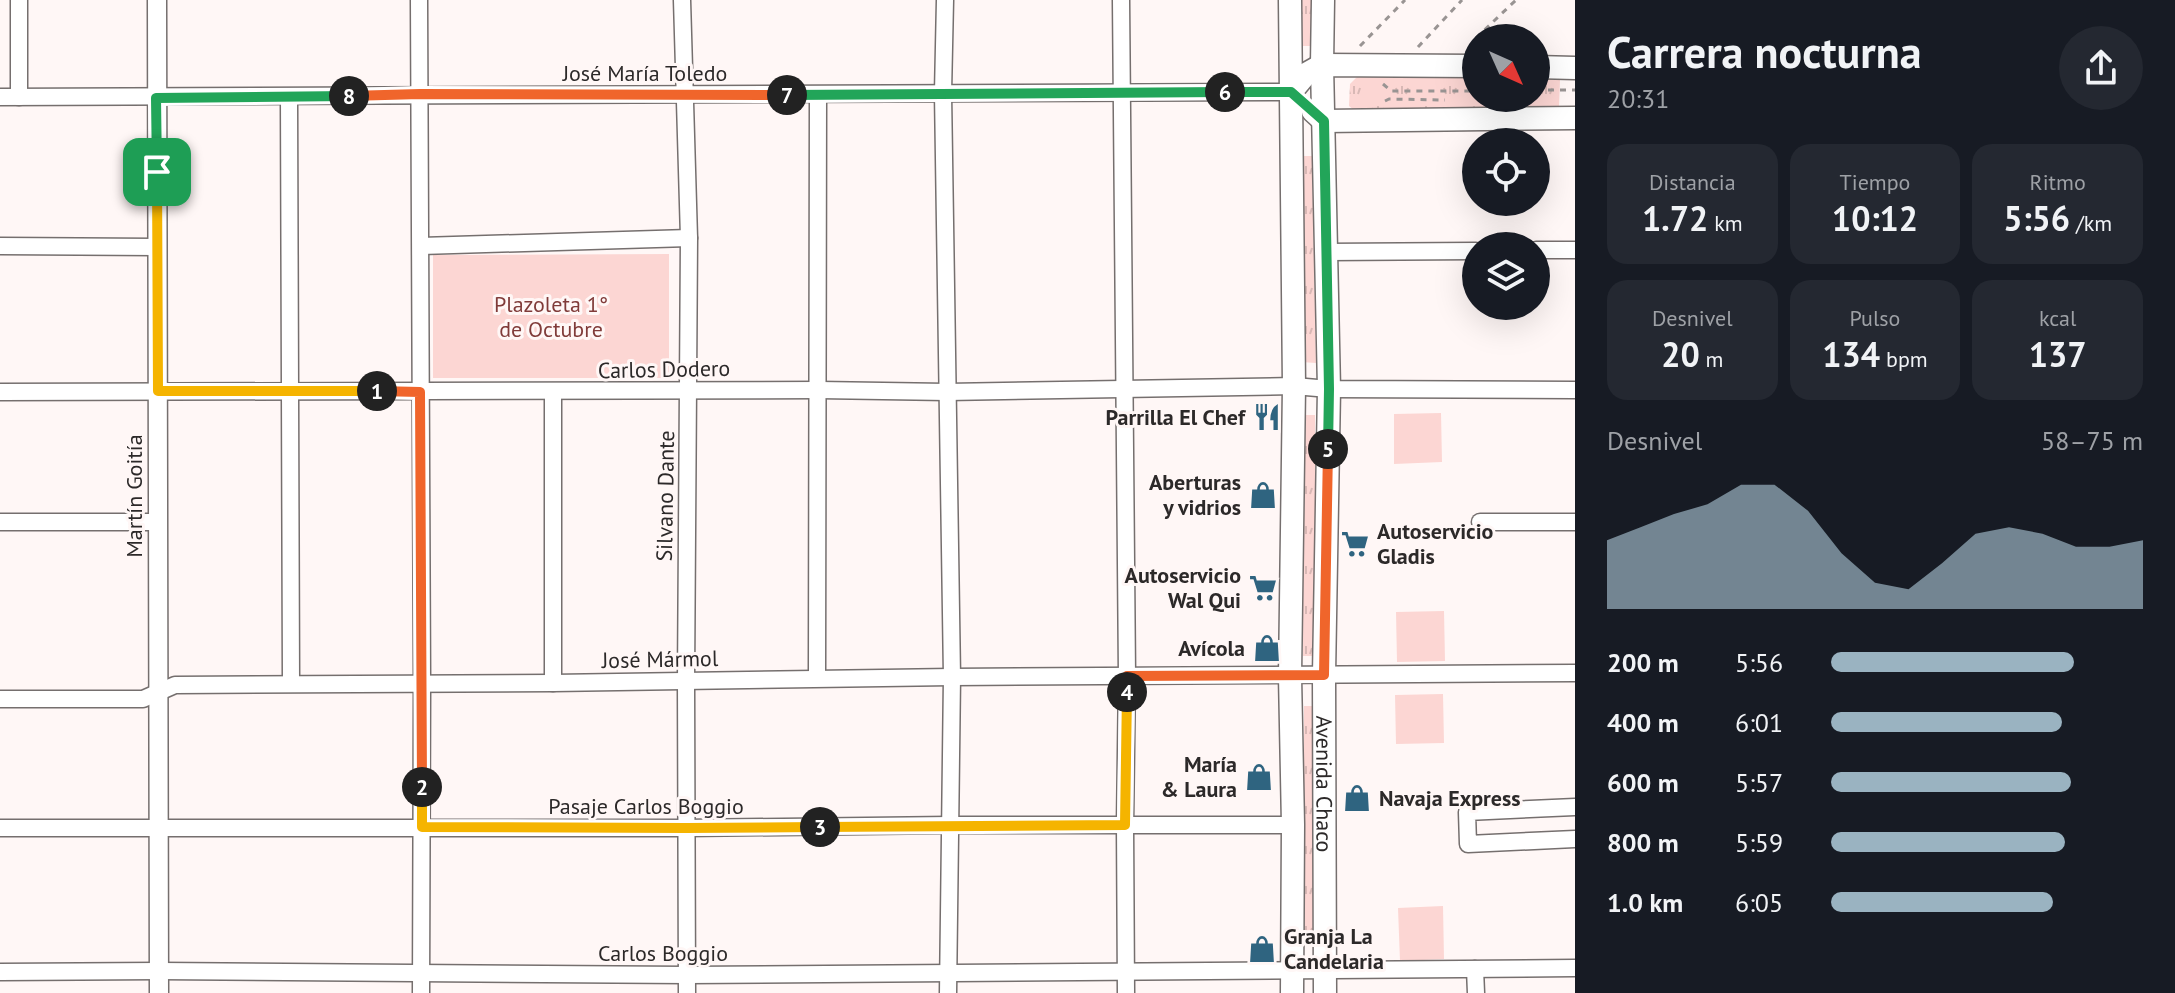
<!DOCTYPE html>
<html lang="es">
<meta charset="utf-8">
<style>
:root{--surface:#171b24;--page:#242831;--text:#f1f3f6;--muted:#9ea1a6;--accent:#9ab3c1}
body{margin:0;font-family:"PT Sans",sans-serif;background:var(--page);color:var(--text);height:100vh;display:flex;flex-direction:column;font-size:30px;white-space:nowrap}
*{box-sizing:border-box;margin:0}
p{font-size:26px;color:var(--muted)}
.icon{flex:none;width:44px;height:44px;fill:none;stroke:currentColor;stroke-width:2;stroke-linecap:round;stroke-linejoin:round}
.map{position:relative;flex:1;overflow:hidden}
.drawer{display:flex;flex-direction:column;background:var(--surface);width:600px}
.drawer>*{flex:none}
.needle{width:52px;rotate:135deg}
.tools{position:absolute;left:1462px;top:24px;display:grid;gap:16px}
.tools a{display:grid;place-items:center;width:88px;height:88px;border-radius:50%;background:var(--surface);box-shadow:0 8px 32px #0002;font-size:40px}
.pin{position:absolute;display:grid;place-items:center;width:68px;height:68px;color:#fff;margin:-34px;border-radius:16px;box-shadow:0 4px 12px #0006}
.km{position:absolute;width:40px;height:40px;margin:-20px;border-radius:50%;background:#222;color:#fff;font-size:22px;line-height:40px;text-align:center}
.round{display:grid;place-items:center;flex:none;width:84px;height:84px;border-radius:42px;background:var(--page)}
.headline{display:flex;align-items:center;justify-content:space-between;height:136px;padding:0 32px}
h1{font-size:44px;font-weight:700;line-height:60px}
.figures{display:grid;grid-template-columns:repeat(3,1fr);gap:12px;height:136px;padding:8px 32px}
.figures div{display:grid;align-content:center;border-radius:20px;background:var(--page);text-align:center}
.figures b{font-size:34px;font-weight:700}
.figures small{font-size:22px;font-weight:400}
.figures p{font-size:22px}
.chart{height:224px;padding:16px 32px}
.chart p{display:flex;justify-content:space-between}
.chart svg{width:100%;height:144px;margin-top:8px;fill:var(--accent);opacity:.7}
ul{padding:0 32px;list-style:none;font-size:26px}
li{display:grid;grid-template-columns:128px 96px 1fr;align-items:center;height:60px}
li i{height:20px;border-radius:10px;background:var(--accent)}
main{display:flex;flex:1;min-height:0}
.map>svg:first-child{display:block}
.grass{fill:url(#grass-tufts)}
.green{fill:#fcd6d3}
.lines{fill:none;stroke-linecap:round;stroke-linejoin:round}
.minor-casing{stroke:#756f6e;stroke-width:19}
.tertiary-casing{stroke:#756f6e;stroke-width:21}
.secondary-casing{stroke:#756f6e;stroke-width:25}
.path{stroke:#999493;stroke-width:3;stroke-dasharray:6 6;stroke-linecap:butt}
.minor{stroke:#fff;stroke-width:16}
.tertiary{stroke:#fff;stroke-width:18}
.secondary{stroke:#fff;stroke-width:22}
.split-1-casing{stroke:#fff;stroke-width:16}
.split-2-casing{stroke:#fff;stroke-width:16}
.split-3-casing{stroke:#fff;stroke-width:16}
.split-4-casing{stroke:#fff;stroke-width:16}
.split-5-casing{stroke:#fff;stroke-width:16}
.split-6-casing{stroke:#fff;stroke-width:16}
.split-7-casing{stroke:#fff;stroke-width:16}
.split-8-casing{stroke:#fff;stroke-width:16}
.split-9-casing{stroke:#fff;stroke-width:16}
.split-1{stroke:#f5b400;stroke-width:10}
.split-2{stroke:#f0652b;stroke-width:10}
.split-3{stroke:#f5b400;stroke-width:10}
.split-4{stroke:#f5b400;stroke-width:10}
.split-5{stroke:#f0652b;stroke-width:10}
.split-6{stroke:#22a559;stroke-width:10}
.split-7{stroke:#22a559;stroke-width:10}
.split-8{stroke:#f0652b;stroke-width:10}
.split-9{stroke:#22a559;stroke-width:10}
.labels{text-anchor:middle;stroke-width:6;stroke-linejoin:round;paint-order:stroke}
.street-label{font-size:22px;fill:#2c2929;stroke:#fff7f6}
.park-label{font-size:22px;fill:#803b39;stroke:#fff7f6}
.poi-label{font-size:22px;font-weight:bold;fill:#2c2929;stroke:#fff7f6;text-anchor:end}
</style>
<main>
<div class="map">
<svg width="1575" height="993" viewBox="0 0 1575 993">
<defs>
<pattern id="grass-tufts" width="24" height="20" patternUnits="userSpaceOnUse" patternTransform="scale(2)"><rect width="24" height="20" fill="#fcd6d3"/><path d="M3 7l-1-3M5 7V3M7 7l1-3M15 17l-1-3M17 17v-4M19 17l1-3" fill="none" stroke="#d8b8b5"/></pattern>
</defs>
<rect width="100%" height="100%" fill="#fff7f6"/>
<g class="grass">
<polygon points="1298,0 1311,0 1312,46 1298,46"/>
<polygon points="1476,74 1476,98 1536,98 1536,74 1554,74 1560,80 1559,107 1550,114 1359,114 1349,106 1350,84 1358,76"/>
<polygon points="1299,156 1312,156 1316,363 1301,362"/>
<polygon points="1302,415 1315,415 1315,656 1303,656"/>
<polygon points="1304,706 1316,706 1317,946 1304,946"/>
</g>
<g class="green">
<polygon points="669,254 669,378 433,378 433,255"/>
<polygon points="1441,413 1442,462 1394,464 1394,414"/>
<polygon points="1444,611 1445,661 1397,662 1396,612"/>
<polygon points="1443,694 1444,743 1396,744 1395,695"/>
<polygon points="1443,906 1444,959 1400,961 1398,908"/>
</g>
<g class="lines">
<g class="minor-casing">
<g id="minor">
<polyline points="19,0 19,97"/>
<polyline points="419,0 422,684 421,993"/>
<polyline points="682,0 689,238 686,681 687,993"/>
<polyline points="945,0 943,93 952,677 948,993"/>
<polyline points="1121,0 1127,676 1125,825 1126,993"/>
<polyline points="0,97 1291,92"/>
<polyline points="289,97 291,683"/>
<polyline points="0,246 157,247"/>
<polyline points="421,246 689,238"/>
<polyline points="1536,250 1575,250"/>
<polyline points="1326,252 1476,251"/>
<polyline points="0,392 819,390 947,392 1294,386 1329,389 1575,390"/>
<polyline points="0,522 158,522"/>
<polyline points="1480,522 1575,522"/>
<polyline points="817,678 818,95"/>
<polyline points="553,683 553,392"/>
<polyline points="0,699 143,699 175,685 553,683 952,677 1575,673"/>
<polyline points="1575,807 1467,812 1468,844 1575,839"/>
<polyline points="0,828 686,828 950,825 1293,825"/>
<polyline points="1475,969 1476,993"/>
<polyline points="0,972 159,971 687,975 1575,968"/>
</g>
</g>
<g class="tertiary-casing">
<polyline id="tertiary" points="157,0 159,993"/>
</g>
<g class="secondary-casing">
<g id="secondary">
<polyline points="1290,0 1294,386 1290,676 1293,825 1292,993"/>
<path id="s1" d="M1323,0L1322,65L1329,389L1324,675L1325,993"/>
<polyline points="1536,67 1575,68"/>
<polyline points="1291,92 1306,74 1322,65 1476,66"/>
<polyline points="1313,111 1324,121 1575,118"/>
</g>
</g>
<g class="path">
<polyline points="1476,38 1516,0"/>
<polyline points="1360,46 1405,0"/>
<polyline points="1418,47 1462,0"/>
<polyline points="1383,84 1391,91 1476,91"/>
<polyline points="1536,90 1575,90"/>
<polyline points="1385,101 1389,99 1445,100"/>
</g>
<use href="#minor" class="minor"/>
<use href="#tertiary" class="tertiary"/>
<use href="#secondary" class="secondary"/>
</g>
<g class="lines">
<g class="split-1-casing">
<polyline id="split-1" points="157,172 158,391 377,391"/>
</g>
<g class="split-2-casing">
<polyline id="split-2" points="377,391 420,392 422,787"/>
</g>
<g class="split-3-casing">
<polyline id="split-3" points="422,787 422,827 686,828 820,827"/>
</g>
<g class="split-4-casing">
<polyline id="split-4" points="820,827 1125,825 1127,692"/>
</g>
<g class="split-5-casing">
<polyline id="split-5" points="1127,692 1127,676 1324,675 1328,449"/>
</g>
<g class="split-6-casing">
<polyline id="split-6" points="1225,92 1291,92 1324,121 1329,389 1328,449"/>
</g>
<g class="split-7-casing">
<polyline id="split-7" points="787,95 1225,92"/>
</g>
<g class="split-8-casing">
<polyline id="split-8" points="349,96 420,94 787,95"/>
</g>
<g class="split-9-casing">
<polyline id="split-9" points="157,172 156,98 349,96"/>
</g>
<use href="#split-1" class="split-1"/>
<use href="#split-2" class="split-2"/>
<use href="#split-3" class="split-3"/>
<use href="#split-4" class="split-4"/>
<use href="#split-5" class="split-5"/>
<use href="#split-6" class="split-6"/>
<use href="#split-7" class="split-7"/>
<use href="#split-8" class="split-8"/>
<use href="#split-9" class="split-9"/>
</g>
<defs>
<g id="restaurant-bare" transform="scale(2.16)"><path d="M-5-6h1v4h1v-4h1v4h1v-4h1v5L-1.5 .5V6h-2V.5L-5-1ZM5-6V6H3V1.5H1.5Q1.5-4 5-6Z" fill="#2f6480" stroke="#fff7f6" stroke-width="2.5" paint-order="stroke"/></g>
<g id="shop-bare" transform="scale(2.16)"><path d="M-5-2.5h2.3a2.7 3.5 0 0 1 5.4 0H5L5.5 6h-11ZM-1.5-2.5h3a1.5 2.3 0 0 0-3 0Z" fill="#2f6480" stroke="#fff7f6" stroke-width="2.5" paint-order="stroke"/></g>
<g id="supermarket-bare" transform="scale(2.16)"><path d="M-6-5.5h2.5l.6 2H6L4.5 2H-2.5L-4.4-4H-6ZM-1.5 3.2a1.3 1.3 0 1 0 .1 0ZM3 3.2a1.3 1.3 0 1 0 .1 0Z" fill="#2f6480" stroke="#fff7f6" stroke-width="2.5" paint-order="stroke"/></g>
</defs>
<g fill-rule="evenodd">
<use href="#restaurant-bare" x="1267" y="417"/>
<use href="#shop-bare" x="1263" y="495"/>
<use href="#supermarket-bare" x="1355" y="544"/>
<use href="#supermarket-bare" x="1263" y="588"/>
<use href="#shop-bare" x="1267" y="648"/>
<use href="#shop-bare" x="1259" y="777"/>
<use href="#shop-bare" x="1357" y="798"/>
<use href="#shop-bare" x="1262" y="949"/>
</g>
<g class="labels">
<g class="street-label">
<text x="645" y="81">José María Toledo</text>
<text transform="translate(664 369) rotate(-1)" y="8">Carlos Dodero</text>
<text transform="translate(134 496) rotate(-90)" y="8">Martín Goitía</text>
<text transform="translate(665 496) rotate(-89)" y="8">Silvano Dante</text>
<text transform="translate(660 659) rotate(-1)" y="8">José Mármol</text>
<text dy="8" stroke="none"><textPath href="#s1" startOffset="784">Avenida Chaco</textPath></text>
<text x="646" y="814">Pasaje Carlos Boggio</text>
<text x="663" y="961">Carlos Boggio</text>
</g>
<g class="park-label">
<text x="551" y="312">Plazoleta 1°<tspan x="551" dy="25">de Octubre</tspan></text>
</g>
<g class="poi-label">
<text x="1245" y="425">Parrilla El Chef</text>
<text x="1241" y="490">Aberturas<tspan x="1241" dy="25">y vidrios</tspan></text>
<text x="1377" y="539" text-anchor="start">Autoservicio<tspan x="1377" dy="25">Gladis</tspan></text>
<text x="1241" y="583">Autoservicio<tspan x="1241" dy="25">Wal Qui</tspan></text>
<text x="1245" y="656">Avícola</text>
<text x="1237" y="772">María<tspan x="1237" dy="25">&amp; Laura</tspan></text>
<text x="1379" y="806" text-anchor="start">Navaja Express</text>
<text x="1284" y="944" text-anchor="start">Granja La<tspan x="1284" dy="25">Candelaria</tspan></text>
</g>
</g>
</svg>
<div class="tools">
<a><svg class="needle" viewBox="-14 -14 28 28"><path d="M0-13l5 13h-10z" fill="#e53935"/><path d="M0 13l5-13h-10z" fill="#9ea1a6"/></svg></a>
<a><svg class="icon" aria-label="locate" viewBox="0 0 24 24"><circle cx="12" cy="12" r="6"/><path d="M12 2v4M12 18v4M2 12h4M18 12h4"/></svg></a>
<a><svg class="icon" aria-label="layers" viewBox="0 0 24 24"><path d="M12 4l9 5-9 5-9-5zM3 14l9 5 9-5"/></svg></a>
</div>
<div class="pin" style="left:157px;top:172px;background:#1e9e55"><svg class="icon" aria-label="arrive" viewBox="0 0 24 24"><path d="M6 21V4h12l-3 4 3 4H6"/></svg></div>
<b class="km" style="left:377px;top:391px">1</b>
<b class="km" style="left:422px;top:787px">2</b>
<b class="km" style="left:820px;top:827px">3</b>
<b class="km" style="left:1127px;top:692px">4</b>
<b class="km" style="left:1328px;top:449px">5</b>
<b class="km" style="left:1225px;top:92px">6</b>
<b class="km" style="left:787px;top:95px">7</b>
<b class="km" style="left:349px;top:96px">8</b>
</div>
<section class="drawer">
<div class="headline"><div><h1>Carrera nocturna</h1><p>20:31</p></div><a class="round"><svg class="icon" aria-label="share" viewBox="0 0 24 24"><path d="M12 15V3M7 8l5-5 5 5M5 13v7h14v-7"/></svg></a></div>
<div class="figures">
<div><p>Distancia</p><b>1.72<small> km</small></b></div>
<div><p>Tiempo</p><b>10:12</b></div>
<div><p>Ritmo</p><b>5:56<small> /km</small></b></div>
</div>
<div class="figures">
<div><p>Desnivel</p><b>20<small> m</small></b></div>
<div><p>Pulso</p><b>134<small> bpm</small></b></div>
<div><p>kcal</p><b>137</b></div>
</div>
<div class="chart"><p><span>Desnivel</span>58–75 m</p>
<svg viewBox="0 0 160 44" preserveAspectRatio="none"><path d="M0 44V23L10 19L20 15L30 12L40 6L50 6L60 14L70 27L80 36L90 38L100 30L110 21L120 19L130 21L140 25L150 25L160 23V44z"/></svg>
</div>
<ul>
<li><b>200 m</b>5:56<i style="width:78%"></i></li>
<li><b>400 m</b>6:01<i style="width:74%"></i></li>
<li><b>600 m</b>5:57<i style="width:77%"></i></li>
<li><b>800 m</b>5:59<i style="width:75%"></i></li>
<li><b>1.0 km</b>6:05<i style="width:71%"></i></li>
</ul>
</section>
</main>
